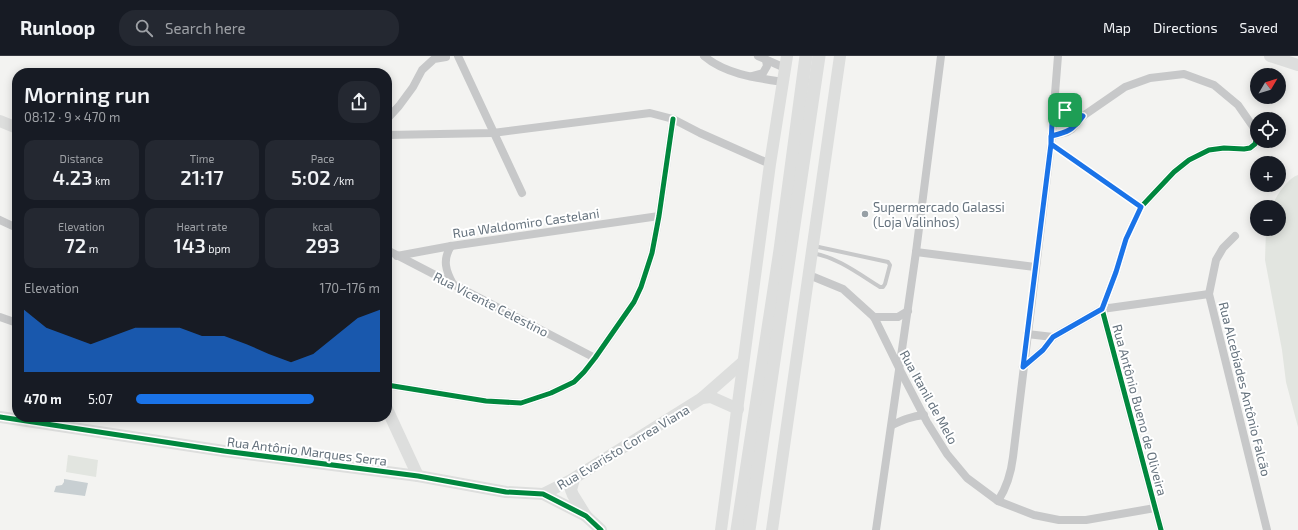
<!DOCTYPE html>
<meta charset="utf-8">
<style>
:root{--surface:#171b24;--page:#242831;--text:#f1f3f6;--muted:#9ea1a6;--line:#363941;--accent:#1a73e8}
body{margin:0;font-family:"Exo 2",sans-serif;background:var(--page);color:var(--text);height:100vh;display:flex;flex-direction:column;font-size:15px;white-space:nowrap}
*{box-sizing:border-box;margin:0}
p{font-size:13px;color:var(--muted)}
.icon{flex:none;width:22px;height:22px;fill:none;stroke:currentColor;stroke-width:2;stroke-linecap:round;stroke-linejoin:round}
.map{position:relative;flex:1;overflow:hidden}
.drawer{position:absolute;left:12px;top:12px;width:380px;height:354px;display:flex;flex-direction:column;background:var(--surface);border-radius:16px;box-shadow:0 2px 10px #0003}
.drawer>*{flex:none}
.needle{width:26px;rotate:52deg}
.controls{position:absolute;left:1250px;top:12px;display:grid;gap:8px}
.controls a{display:grid;place-items:center;width:36px;height:36px;border-radius:50%;background:var(--surface);box-shadow:0 2px 10px #0003;font-size:20px}
.pin{position:absolute;display:grid;place-items:center;width:34px;height:34px;color:#fff;margin:-17px;border-radius:8px;box-shadow:0 2px 6px #0006}
.round{display:grid;place-items:center;flex:none;width:42px;height:42px;border-radius:16px;background:var(--page)}
.summary{display:flex;align-items:center;justify-content:space-between;height:68px;padding:0 12px}
h1{font-size:22px;font-weight:600;line-height:30px}
.metrics{display:grid;grid-template-columns:repeat(3,1fr);gap:6px;height:68px;padding:4px 12px}
.metrics div{display:grid;align-content:center;border-radius:10px;background:var(--page);text-align:center}
.metrics b{font-size:20px;font-weight:600}
.metrics small{font-size:11px;font-weight:400}
.metrics p{font-size:11px}
.chart{height:112px;padding:8px 12px}
.chart p{display:flex;justify-content:space-between}
.chart svg{width:100%;height:72px;margin-top:4px;fill:var(--accent);opacity:.7}
ul{padding:0 12px;list-style:none;font-size:13px}
li{display:grid;grid-template-columns:64px 48px 1fr;align-items:center;height:30px}
li i{height:10px;border-radius:5px;background:var(--accent)}
header{display:flex;align-items:center;gap:24px;box-sizing:border-box;height:56px;padding:0 20px;background:var(--surface);border-bottom:1px solid var(--line)}
header strong{font-size:19px}
nav{display:flex;gap:22px;margin-inline-start:auto;font-size:14px}
.search{width:280px;height:36px;background:var(--page);display:flex;align-items:center;gap:10px;box-sizing:border-box;padding:0 14px;border-radius:16px;color:var(--muted);font-size:15px}
.map>svg:first-child{display:block}
.green{fill:#e2e5e0}
.water{fill:#c8cfd2}
.lines{fill:none;stroke-linecap:round;stroke-linejoin:round}
.lane{stroke:#c7c8c9;stroke-width:4}
.street{stroke:#c7c8c9;stroke-width:8}
.secondary{stroke:#dddedd;stroke-width:12}
.primary{stroke:#dddedd;stroke-width:13}
.cycleway-casing{stroke:#fff;stroke-width:8}
.cycleway{stroke:#00873e;stroke-width:5}
.route-casing{stroke:#fff;stroke-width:8}
.route{stroke:#1a73e8;stroke-width:5}
.poi-dot{fill:#97a0a6;stroke:#fff;stroke-width:1.5}
.labels{text-anchor:middle;stroke-width:4;stroke-linejoin:round;paint-order:stroke}
.poi-label{font-size:13px;fill:#66737e;stroke:#fff;text-anchor:start}
.street-label{font-size:13px;fill:#66737e;stroke:#fff}
</style>
<header>
<strong>Runloop</strong>
<div class="search"><svg class="icon" aria-label="search" viewBox="0 0 24 24"><circle cx="10" cy="10" r="6"/><path d="M15 15l6 6"/></svg>Search here</div>
<nav><a>Map</a><a>Directions</a><a>Saved</a></nav>
</header>
<div class="map">
<svg width="1298" height="474" viewBox="0 0 1298 474">
<rect width="100%" height="100%" fill="#f3f3f1"/>
<g class="green">
<path d="M1298,119V371L1286,326L1282,294L1265,204L1266,173H1279V151H1272C1275,141 1288,122 1298,119Z"/>
<polygon points="68,399 98,404 96,421 66,416"/>
</g>
<polygon class="water" points="64,423 88,427 85,440 54,436 56,430 62,429 64,426"/>
<g class="lines">
<g class="lane">
<polyline points="1051,88 1141,151"/>
<path d="M812,197C837,201 859,218 880,231H883L885,228L890,209L888,206L814,190"/>
</g>
<g class="street">
<polyline points="458,0 522,137"/>
<path d="M704,0C725,18 756,22 783,26"/>
<polyline points="758,0 785,12"/>
<polyline points="752,20 763,17 767,10 766,4"/>
<path d="M1053,46C1063,53 1071,58 1083,60"/>
<polyline points="387,63 399,50 413,31 422,14 434,3 446,1"/>
<polyline points="387,79 493,77 650,57 673,63 700,77 770,108"/>
<polyline points="1051,80 1067,76 1072,73 1083,60 1125,31 1150,22 1184,18 1214,29 1238,49 1254,72 1257,80"/>
<polyline points="0,164 17,172"/>
<polyline points="1235,180 1223,192 1216,204 1209,238 1267,474"/>
<path d="M451,190C442,204 446,215 453,228"/>
<polyline points="387,194 595,302"/>
<polyline points="916,196 1035,211"/>
<polyline points="397,200 451,190 659,160"/>
<polyline points="809,219 843,233 874,261 900,314 927,366 947,398 967,422 998,445 1034,459 1059,464 1086,464 1155,452"/>
<polyline points="0,261 17,267"/>
<polyline points="874,261 898,261 908,255"/>
<polyline points="1027,278 1053,281"/>
<polyline points="1023,311 1043,294 1053,281 1102,253 1209,238"/>
<polyline points="387,329 486,345 521,347 551,337 574,326 584,316 595,302 634,246 641,231 652,197 659,160 673,63"/>
<path d="M892,369C903,364 912,360 924,359"/>
<path d="M998,445C1007,431 1011,418 1013,401L1051,88L1058,0"/>
<polyline points="876,474 916,196 941,0"/>
<polyline points="1161,474 1102,253 1116,216 1126,183 1141,151 1174,116 1189,104 1209,94 1224,92 1244,93 1250,92 1255,88 1257,81"/>
</g>
<g class="secondary">
<polyline points="1270,0 1298,9"/>
<polyline points="0,65 17,72"/>
<polyline points="702,342 711,341 738,353"/>
<polyline points="387,353 418,420"/>
<polyline points="0,361 224,395 418,420 506,436 543,438 586,460 601,474"/>
<polyline points="574,423 571,434 573,439 586,460"/>
<polyline points="543,438 571,424 702,342 743,306"/>
<polyline points="721,474 770,108 787,0"/>
<polyline points="772,474 840,0"/>
</g>
<g class="primary">
<polyline points="737,474 780,194 806,0"/>
<polyline points="749,474 819,0"/>
</g>
<g class="cycleway-casing">
<g id="cycleway">
<polyline points="387,329 486,345 521,347 551,337 574,326 584,316 595,302 634,246 641,231 652,197 659,160 673,63"/>
<polyline points="0,361 224,395 418,420 506,436 543,438 586,460 601,474"/>
<polyline points="1161,474 1102,253 1116,216 1126,183 1141,151 1174,116 1189,104 1209,94 1224,92 1244,93 1250,92 1255,88 1257,81"/>
</g>
</g>
<use href="#cycleway" class="cycleway"/>
</g>
<g class="lines">
<g class="route-casing">
<path id="route" d="M1065,54L1053,46L1051,88L1023,311L1043,294L1053,281L1102,253L1116,216L1126,183L1141,151L1051,88V80C1068,76 1073,74 1083,60L1075,58L1065,54"/>
</g>
<use href="#route" class="route"/>
</g>
<circle class="poi-dot" cx="865" cy="158" r="4"/>
<g class="labels">
<g class="poi-label">
<text x="873" y="156">Supermercado Galassi<tspan x="873" dy="15">(Loja Valinhos)</tspan></text>
</g>
<g class="street-label">
<text transform="translate(526 167) rotate(-8)" y="5">Rua Waldomiro Castelani</text>
<text transform="translate(491 248) rotate(27)" y="5">Rua Vicente Celestino</text>
<text transform="translate(1245 333) rotate(76)" y="5">Rua Alcebíades Antônio Falcão</text>
<text transform="translate(929 341) rotate(61)" y="5">Rua Itanil de Melo</text>
<text transform="translate(1140 354) rotate(75)" y="5">Rua Antônio Bueno de Oliveira</text>
<text transform="translate(623 391) rotate(-31)" y="5">Rua Evaristo Correa Viana</text>
<text transform="translate(307 395) rotate(7)" y="5">Rua Antônio Marques Serra</text>
</g>
</g>
</svg>
<div class="controls">
<a><svg class="needle" viewBox="-14 -14 28 28"><path d="M0-13l5 13h-10z" fill="#e53935"/><path d="M0 13l5-13h-10z" fill="#9ea1a6"/></svg></a>
<a><svg class="icon" aria-label="locate" viewBox="0 0 24 24"><circle cx="12" cy="12" r="6"/><path d="M12 2v4M12 18v4M2 12h4M18 12h4"/></svg></a>
<a>+</a>
<a>−</a>
</div>
<div class="pin" style="left:1065px;top:54px;background:#1e9e55"><svg class="icon" aria-label="arrive" viewBox="0 0 24 24"><path d="M6 21V4h12l-3 4 3 4H6"/></svg></div>
<section class="drawer">
<div class="summary"><div><h1>Morning run</h1><p>08:12 · 9 × 470 m</p></div><a class="round"><svg class="icon" aria-label="share" viewBox="0 0 24 24"><path d="M12 15V3M7 8l5-5 5 5M5 13v7h14v-7"/></svg></a></div>
<div class="metrics">
<div><p>Distance</p><b>4.23<small> km</small></b></div>
<div><p>Time</p><b>21:17</b></div>
<div><p>Pace</p><b>5:02<small> /km</small></b></div>
</div>
<div class="metrics">
<div><p>Elevation</p><b>72<small> m</small></b></div>
<div><p>Heart rate</p><b>143<small> bpm</small></b></div>
<div><p>kcal</p><b>293</b></div>
</div>
<div class="chart"><p><span>Elevation</span>170–176 m</p>
<svg viewBox="0 0 160 44" preserveAspectRatio="none"><path d="M0 44V6L10 17L20 22L30 27L40 22L50 17L60 17L70 17L80 22L90 22L100 27L110 33L120 38L130 33L140 22L150 11L160 6V44z"/></svg>
</div>
<ul>
<li><b>470 m</b>5:07<i style="width:73%"></i></li>
</ul>
</section>
</div>
